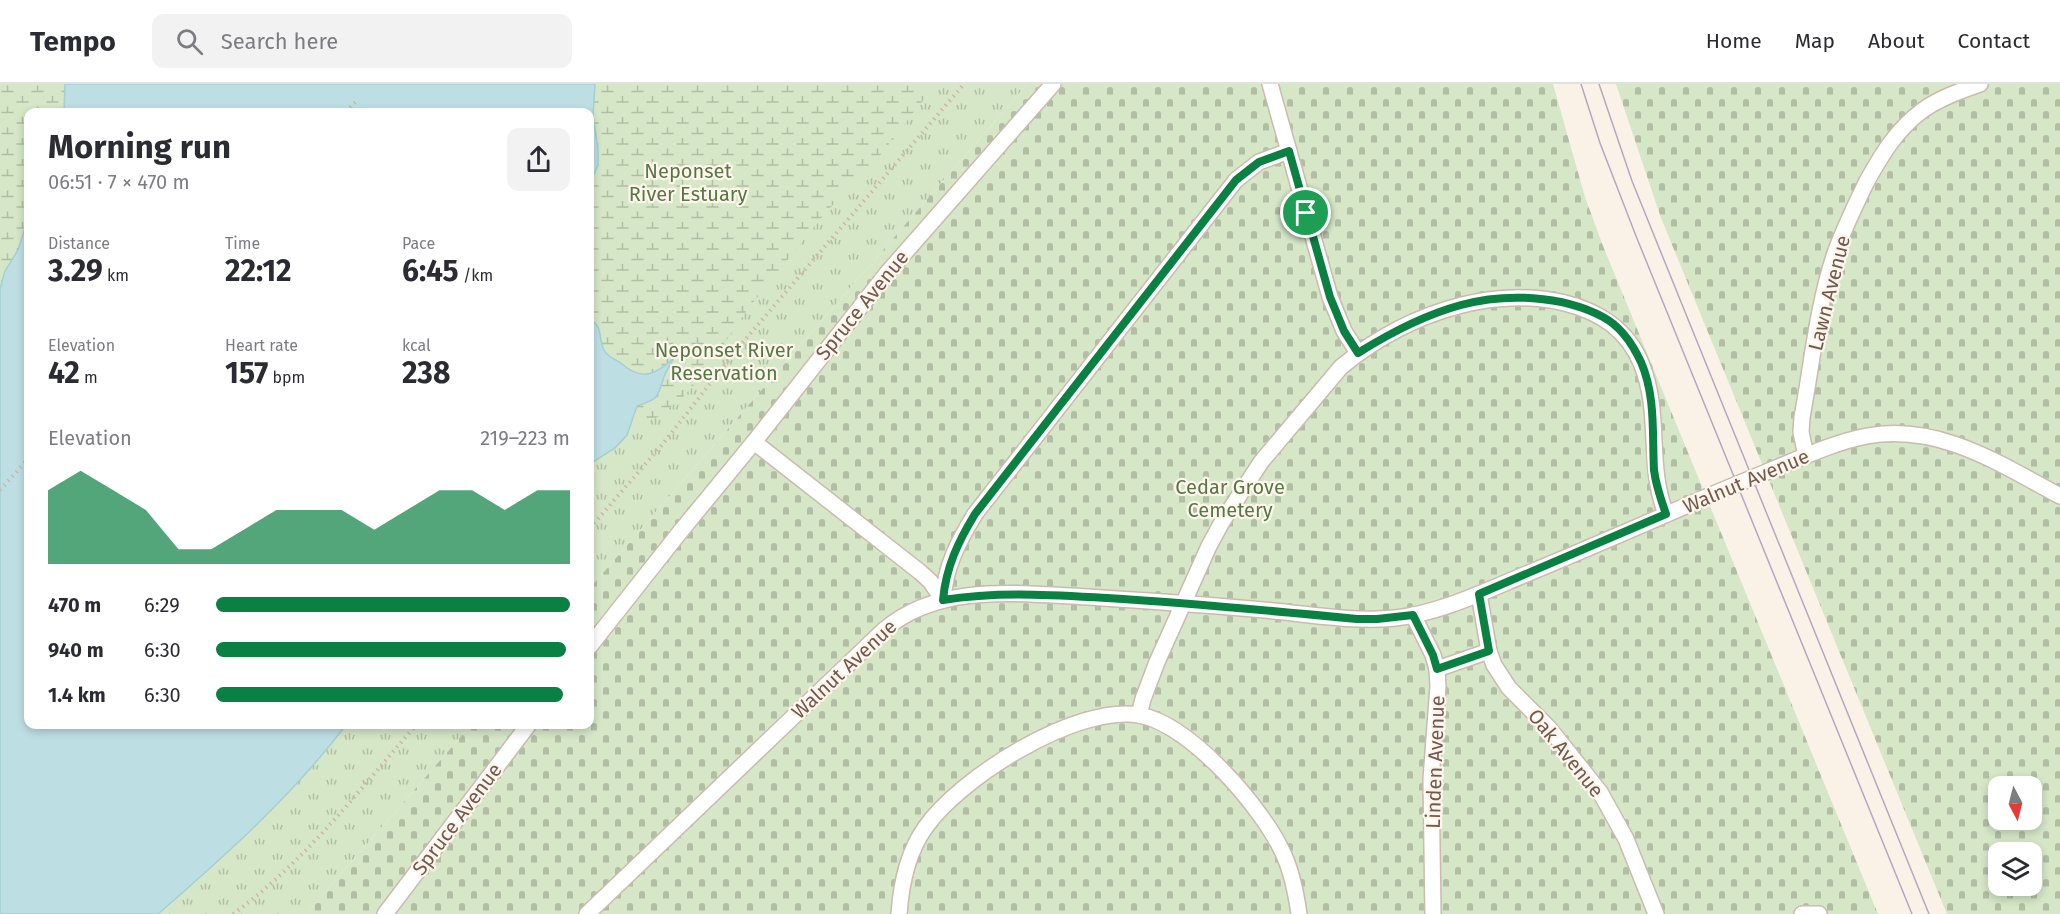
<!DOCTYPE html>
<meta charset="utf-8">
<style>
:root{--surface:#fff;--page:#f2f2f3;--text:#2b2b33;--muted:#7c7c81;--line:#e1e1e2;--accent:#0b8043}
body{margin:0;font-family:"Fira Sans",sans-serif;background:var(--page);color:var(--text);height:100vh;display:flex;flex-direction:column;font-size:22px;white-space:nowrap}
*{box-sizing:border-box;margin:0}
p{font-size:20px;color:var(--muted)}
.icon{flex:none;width:33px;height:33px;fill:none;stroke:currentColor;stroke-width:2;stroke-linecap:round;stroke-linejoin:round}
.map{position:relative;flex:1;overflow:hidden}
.panel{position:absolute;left:24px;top:24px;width:570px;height:621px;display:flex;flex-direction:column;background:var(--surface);border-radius:12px;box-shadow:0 3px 9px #0003}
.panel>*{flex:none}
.needle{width:39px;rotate:173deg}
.buttons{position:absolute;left:1988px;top:692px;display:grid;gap:12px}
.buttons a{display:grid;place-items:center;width:54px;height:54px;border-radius:12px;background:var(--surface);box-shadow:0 3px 9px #0003;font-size:30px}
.pin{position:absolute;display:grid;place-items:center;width:51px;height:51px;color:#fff;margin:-26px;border:3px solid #fff;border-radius:50%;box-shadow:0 2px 6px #0007}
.round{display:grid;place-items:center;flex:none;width:63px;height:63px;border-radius:12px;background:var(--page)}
.summary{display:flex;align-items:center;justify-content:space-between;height:102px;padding:0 24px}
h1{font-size:33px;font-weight:700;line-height:45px}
.metrics{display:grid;grid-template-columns:repeat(3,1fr);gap:9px;height:102px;padding:6px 24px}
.metrics div{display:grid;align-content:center}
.metrics b{font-size:30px;font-weight:700}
.metrics small{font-size:16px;font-weight:400}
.metrics p{font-size:16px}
.chart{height:168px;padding:12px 24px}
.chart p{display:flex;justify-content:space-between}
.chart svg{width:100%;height:108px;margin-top:6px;fill:var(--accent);opacity:.7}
ul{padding:0 24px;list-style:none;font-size:20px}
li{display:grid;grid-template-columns:96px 72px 1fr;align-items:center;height:45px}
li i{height:15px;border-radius:8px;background:var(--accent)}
header{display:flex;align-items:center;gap:36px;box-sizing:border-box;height:84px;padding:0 30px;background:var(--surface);border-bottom:2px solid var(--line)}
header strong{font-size:28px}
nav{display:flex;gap:33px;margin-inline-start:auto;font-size:21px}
.search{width:420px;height:54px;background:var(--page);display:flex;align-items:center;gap:15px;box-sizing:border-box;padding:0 21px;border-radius:12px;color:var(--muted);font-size:22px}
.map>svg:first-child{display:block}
.grass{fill:url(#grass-tufts)}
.wetland{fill:url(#wetland-marsh)}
.cemetery{fill:url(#cemetery-stones);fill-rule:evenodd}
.water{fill:#bddfe3;stroke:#a4cfd4;stroke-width:1.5}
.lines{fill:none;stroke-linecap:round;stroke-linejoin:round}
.service-casing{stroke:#ccbaae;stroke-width:18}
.path{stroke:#d3b4a4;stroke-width:4;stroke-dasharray:1.5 4.5;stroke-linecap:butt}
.service{stroke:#fff;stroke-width:15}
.tram{stroke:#b5a6c4;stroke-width:1.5}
.service-bridge-casing{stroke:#ccbaae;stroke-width:18;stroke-linecap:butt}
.service-bridge{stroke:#fff;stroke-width:15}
.route-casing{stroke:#fff;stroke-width:12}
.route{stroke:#0b8043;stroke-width:8}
.labels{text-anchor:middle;stroke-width:4.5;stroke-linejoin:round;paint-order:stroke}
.park-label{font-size:20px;fill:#577846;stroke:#fef6ed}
.street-label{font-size:20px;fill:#72594d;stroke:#fef6ed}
</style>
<header>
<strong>Tempo</strong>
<div class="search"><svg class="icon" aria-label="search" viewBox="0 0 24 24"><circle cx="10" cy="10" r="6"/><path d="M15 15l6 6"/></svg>Search here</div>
<nav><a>Home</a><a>Map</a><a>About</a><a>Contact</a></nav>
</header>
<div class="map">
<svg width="2060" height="830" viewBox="0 0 2060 830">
<defs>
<pattern id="grass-tufts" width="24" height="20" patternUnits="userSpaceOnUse" patternTransform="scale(1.5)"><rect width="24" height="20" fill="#d5e7c7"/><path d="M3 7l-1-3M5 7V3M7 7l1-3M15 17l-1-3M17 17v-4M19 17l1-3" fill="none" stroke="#b1bea4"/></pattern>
<pattern id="wetland-marsh" width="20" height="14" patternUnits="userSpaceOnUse" patternTransform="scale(1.5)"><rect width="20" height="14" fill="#d5e7c7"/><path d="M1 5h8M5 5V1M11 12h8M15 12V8" fill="none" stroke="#b1bea4"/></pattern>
<pattern id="cemetery-stones" width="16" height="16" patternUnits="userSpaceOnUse" patternTransform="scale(1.5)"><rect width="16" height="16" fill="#d5e7c7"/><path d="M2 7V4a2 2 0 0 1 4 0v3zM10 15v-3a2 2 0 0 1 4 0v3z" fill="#b1bea4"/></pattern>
</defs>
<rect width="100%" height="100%" fill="#fbf2e7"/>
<polygon class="grass" points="0,0 1027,0 590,504 590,28 28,28 28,640 471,641 306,830 0,830"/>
<g class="wetland">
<polygon points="0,0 255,0 246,28 28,28 28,335 0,371"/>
<path d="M542,0H936L878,74L826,128L747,226L702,292L681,315L656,334L633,338C623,358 609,370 590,380V28H541Z"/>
</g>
<g class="cemetery">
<polygon points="1027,0 1553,0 1585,113 1603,162 1878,830 306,830 471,641 590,640 590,504"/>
<path d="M1616,0H2060V830H1947L1661,134ZM1998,702H2031V735H1998ZM1998,768H2031V801H1998Z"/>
</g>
<g class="water">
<polygon points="65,0 595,0 593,32 598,65 598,81 591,97 591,139 590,143 590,28 64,28"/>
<path d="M28,135V640L346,641C292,712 225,772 158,830H0V205L5,187L18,166Z"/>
<path d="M590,232C592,236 596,240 598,243C601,250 600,259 604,266C608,274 616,275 622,280C643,298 656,290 674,274C670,281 665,288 663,296C656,316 659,314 637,322L627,351L615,364L590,380Z"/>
</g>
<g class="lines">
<g class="service-casing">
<g id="service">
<polyline points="1270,0 1330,213 1344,247 1358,269"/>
<polyline points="754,358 920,488 930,497 943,516"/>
<path d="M1806,372L1801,348L1802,333C1812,280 1817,224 1834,172C1843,146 1855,122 1867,97C1882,70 1897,45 1923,26C1940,14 1960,7 1980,0"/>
<path d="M1776,384C1805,372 1836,358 1867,352C1939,339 2000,380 2060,412"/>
<polyline points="1479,510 1489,567 1494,581 1509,604 1549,644 1600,708 1626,755 1656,830"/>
<path d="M943,516C945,483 958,458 975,430L1236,96L1259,78L1289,67"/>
<polyline points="1413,531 1433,571 1437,585 1438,602 1431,695 1433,830"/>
<polyline points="590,562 680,448 754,358 888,188 1053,0"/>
<polyline points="1437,585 1489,567"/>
<path d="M1139,631L1143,615L1157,578L1209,462L1222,438L1261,378L1341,283C1376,254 1418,232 1462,221C1523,205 1614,212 1641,279C1662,329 1646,379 1666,430"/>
<polyline points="385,830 529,640"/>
<path d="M587,830L884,546C940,498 1020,510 1088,513C1150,517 1212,521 1274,527C1314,531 1355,538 1395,534C1440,529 1483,508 1524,491C1587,465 1649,438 1711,411"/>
<path d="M899,830C901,801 908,768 925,744C959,694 1077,620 1139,631C1190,640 1262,723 1283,769C1292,788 1296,809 1299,830"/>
<polyline points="1802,830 1819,830"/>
</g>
</g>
<g class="path">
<polyline points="346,28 357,16"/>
<polyline points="0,406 28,375"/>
<polyline points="590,444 662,361 738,264 964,0"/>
<path d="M233,830C305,778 359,706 417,640"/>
</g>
<use href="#service" class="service"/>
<g class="tram">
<polyline points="1581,0 1600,59 1636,152 1912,830"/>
<polyline points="1599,0 1632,97 1929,830"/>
</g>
<g class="service-bridge-casing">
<polyline id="service-bridge" points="1711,411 1776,384"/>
</g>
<use href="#service-bridge" class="service-bridge"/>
</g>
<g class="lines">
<g class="route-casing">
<path id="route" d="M1289,67L1330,213L1344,247L1358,269C1390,249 1424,231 1461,221C1505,209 1562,211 1603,233C1620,242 1633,261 1641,278C1656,313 1652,350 1654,386C1656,402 1661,416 1666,430L1479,510L1489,567L1437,585L1433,571L1413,531L1377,535H1357C1274,527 1191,519 1107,514C1052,511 998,507 943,516C946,483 958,458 975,430L1236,96L1259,78Z"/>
</g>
<use href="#route" class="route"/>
</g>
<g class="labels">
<g class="park-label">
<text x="688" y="94">Neponset<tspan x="688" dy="23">River Estuary</tspan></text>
<text x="724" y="273">Neponset River<tspan x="724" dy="23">Reservation</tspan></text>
<text x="1230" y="410">Cedar Grove<tspan x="1230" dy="23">Cemetery</tspan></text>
</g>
<g class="street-label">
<text transform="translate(1829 209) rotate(-76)" y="7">Lawn Avenue</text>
<text transform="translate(862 221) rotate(-51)" y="7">Spruce Avenue</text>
<text transform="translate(1746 397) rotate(-23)" y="7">Walnut Avenue</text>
<text transform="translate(844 585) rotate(-43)" y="7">Walnut Avenue</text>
<text transform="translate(1566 669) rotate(51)" y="7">Oak Avenue</text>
<text transform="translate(1435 678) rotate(-88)" y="7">Linden Avenue</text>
<text transform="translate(457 735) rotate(-53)" y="7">Spruce Avenue</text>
</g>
</g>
</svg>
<div class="buttons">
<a><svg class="needle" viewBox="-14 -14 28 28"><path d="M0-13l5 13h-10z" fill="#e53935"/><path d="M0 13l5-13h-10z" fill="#7c7c81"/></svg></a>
<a><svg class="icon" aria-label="layers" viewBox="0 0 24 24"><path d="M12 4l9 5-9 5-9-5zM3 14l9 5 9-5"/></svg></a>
</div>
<div class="pin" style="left:1306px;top:129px;background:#1e9e55"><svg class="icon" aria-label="arrive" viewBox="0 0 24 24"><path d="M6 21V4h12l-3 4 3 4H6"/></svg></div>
<section class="panel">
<div class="summary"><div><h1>Morning run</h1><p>06:51 · 7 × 470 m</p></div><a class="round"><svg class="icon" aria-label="share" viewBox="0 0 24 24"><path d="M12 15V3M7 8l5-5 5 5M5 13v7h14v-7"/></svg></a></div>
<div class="metrics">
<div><p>Distance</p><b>3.29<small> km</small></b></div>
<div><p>Time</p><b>22:12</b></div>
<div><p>Pace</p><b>6:45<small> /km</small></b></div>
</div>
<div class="metrics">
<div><p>Elevation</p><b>42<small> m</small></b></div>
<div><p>Heart rate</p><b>157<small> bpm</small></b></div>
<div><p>kcal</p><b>238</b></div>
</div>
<div class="chart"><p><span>Elevation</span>219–223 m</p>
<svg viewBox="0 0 160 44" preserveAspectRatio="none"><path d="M0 44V14L10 6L20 14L30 22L40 38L50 38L60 30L70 22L80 22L90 22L100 30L110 22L120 14L130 14L140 22L150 14L160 14V44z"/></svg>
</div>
<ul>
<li><b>470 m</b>6:29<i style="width:100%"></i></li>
<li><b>940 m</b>6:30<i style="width:99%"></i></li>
<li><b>1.4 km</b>6:30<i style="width:98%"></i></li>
</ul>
</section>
</div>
